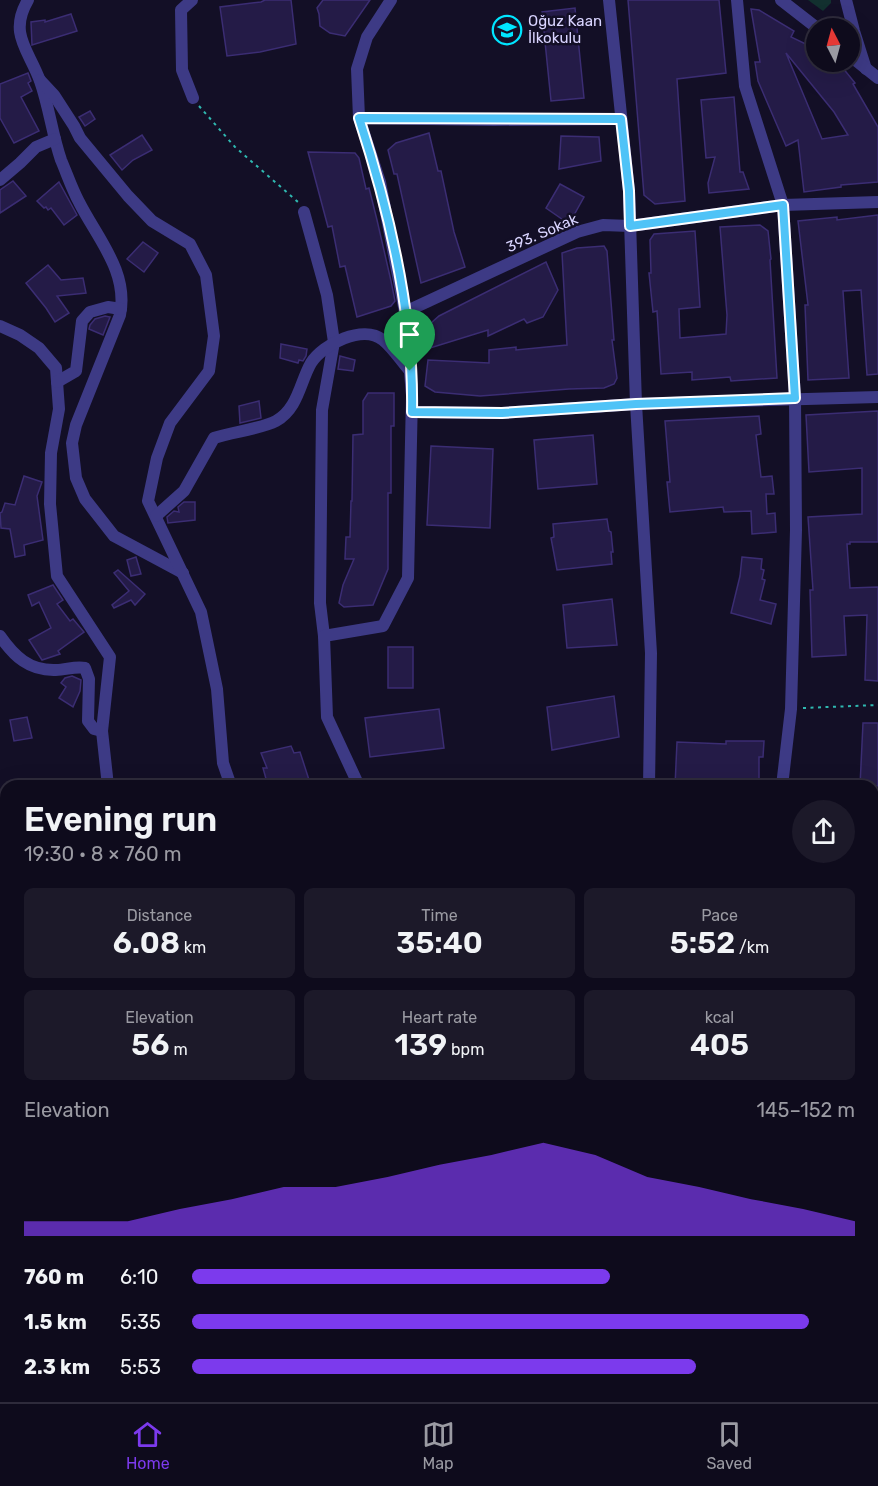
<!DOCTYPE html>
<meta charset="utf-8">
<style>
:root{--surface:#0e0b1c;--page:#1c1929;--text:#f1f3f6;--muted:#9b9ba3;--line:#2e2b3b;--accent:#7c3aed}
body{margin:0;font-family:Rubik,sans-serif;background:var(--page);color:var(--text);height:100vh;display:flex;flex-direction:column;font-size:22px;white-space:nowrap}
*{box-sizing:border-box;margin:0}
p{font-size:20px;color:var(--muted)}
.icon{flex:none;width:33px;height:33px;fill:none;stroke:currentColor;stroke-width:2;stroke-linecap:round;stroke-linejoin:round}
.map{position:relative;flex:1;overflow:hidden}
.sheet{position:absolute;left:0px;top:780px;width:879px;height:622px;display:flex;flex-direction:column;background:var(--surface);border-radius:18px 18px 0 0;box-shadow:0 6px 24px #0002,0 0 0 2px var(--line)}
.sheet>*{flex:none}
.needle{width:39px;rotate:354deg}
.controls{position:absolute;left:806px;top:18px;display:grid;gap:12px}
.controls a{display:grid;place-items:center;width:54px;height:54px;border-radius:50%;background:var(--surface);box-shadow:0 6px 24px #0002,0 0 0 2px var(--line);font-size:30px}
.pin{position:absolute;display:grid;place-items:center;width:51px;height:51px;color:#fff;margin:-62px -26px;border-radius:50% 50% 50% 0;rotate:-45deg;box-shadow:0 0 6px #0007}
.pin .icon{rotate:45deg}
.round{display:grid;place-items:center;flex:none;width:63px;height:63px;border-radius:32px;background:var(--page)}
.headline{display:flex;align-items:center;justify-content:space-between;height:102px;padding:0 24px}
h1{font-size:33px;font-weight:600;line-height:45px}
.figures{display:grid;grid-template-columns:repeat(3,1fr);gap:9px;height:102px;padding:6px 24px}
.figures div{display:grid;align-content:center;border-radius:9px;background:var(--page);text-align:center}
.figures b{font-size:30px;font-weight:600}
.figures small{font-size:16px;font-weight:400}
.figures p{font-size:16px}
.chart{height:168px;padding:12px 24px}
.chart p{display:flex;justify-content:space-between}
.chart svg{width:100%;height:108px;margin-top:6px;fill:var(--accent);opacity:.7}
ul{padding:0 24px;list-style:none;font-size:20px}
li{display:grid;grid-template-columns:96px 72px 1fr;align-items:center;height:45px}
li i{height:15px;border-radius:8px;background:var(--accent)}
.menu{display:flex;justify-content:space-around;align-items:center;height:84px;border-top:2px solid var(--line);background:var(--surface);font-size:16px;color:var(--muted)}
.menu a{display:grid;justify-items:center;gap:3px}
.menu .active{color:var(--accent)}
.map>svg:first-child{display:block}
.green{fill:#12302f}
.building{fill:#241b47;stroke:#3b2d73;stroke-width:1.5;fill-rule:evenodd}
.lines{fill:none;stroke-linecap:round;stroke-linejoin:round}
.path{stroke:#2fb8b0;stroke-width:2;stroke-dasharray:3 4.5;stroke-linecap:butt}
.minor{stroke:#3d3a85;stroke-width:12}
.route-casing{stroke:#fff;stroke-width:12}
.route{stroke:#4fc3f7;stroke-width:8}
.labels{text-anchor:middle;stroke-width:5;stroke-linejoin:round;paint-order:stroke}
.poi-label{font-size:15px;fill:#d9d4ff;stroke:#130f26;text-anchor:start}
.street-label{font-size:15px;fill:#d9d4ff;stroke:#130f26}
</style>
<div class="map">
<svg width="878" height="1402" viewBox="0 0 878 1402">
<rect width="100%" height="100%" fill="#130f26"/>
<polygon class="green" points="808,0 831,0 831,3 823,11"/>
<g class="building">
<polygon points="265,0 291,0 296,44 260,52 227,56 220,7 261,2"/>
<polygon points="323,0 370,0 345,36 330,33 320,26 319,14 317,8"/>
<polygon points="628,0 719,0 726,73 677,79 685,201 655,204 644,195"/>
<polygon points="575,8 584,98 551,101 542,12"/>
<path d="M751,9L759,10L794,31L791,37L816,49V62H838L855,83L853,84L878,127V182L841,185V187L804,192L798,140L786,146L758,81L755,62H760ZM786,53L834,112L848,135L822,139Z"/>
<polygon points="71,14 77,31 32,45 31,22 45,20 45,22"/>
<polygon points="28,73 31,81 28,83 32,91 21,97 39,131 14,143 0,118 0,84"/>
<polygon points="734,97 740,172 743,172 749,189 709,193 708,183 715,157 706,158 701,100"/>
<polygon points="90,111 95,119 85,126 79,117"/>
<polygon points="429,133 438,171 441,171 454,232 465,267 421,283 397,174 394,174 388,150 396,143"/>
<polygon points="142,135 152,150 133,160 122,170 110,155"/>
<polygon points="561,136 599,137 601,161 559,169"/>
<polygon points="308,152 355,153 359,158 366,189 369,188 377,220 391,281 395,301 391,306 357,317 345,266 340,267 332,226 328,227"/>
<polygon points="13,181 26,196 0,213 0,190"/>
<polygon points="59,182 77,215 64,225 51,208 48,210 46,207 44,208 37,201"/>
<polygon points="560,184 584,197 569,224 546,208"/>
<polygon points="878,215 878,374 867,375 861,290 843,291 849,378 808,380 805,305 808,305 798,221 837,217 837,220"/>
<polygon points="760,225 768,231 771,259 770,260 777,378 731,381 730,377 692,380 692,372 661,374 657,311 653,312 649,273 651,273 650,240 654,234 695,231 700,307 679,309 680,338 726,334 727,315 720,227"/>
<polygon points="143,242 158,253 144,272 127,259"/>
<polygon points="604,246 607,251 614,340 612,340 617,378 614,384 604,388 569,389 480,396 435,392 425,386 428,360 489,363 489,350 516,347 516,350 567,345 562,253 577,248"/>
<polygon points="546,262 558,290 543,317 527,323 524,319 488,336 488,330 430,348 428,332 430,324 439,316"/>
<polygon points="48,265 61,280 83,278 86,293 57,296 69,313 55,322 46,308 26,283"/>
<polygon points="105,316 110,317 103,335 89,329 90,325 95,319"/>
<polygon points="281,344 307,349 306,356 303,361 299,360 298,363 280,358"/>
<polygon points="340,356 355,360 353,371 338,369"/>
<polygon points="368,393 394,393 394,426 391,426 391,493 388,493 388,569 373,605 344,607 339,603 343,585 354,559 345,559 346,537 350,537 351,501 352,501 353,435 363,434 363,401"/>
<polygon points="259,401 261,418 240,423 239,406"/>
<polygon points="878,411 878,542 850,542 850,544 847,544 850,588 878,587 878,681 865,680 867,615 844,616 846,655 812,657 810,590 813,590 808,517 862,514 862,468 809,472 806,415"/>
<polygon points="759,416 761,434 756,435 761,477 772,476 774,494 766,494 767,514 775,513 776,532 752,534 751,511 724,512 723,507 670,512 667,482 670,482 665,421"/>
<polygon points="593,435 597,484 538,489 534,440"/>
<polygon points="431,446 493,449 490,528 427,525"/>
<polygon points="24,476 42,482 37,496 43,540 24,545 25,555 15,557 10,529 1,528 0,513 2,512 5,503 15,505"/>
<polygon points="184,502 195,502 195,520 168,523 167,517 174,511 179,512 178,507"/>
<polygon points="607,519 609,531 611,532 613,552 611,552 612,564 557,570 551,538 554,537 553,524"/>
<polygon points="136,557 141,574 131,576 127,560"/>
<polygon points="742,557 762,559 761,569 764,570 762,579 765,580 760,600 776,604 771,624 731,613 740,576"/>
<polygon points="118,570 145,594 135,605 131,600 114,608 112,605 129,591 114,573"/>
<polygon points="53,585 63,600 57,604 70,621 73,619 84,632 58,651 60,654 42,660 29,640 51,628 39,602 32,606 28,595"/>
<polygon points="612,599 617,645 567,648 563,605"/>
<rect x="388" y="647" width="25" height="41"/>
<polygon points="72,676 81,680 80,691 73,707 59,698 66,687 61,683 65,678"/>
<polygon points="614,696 619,737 552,750 547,707"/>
<polygon points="439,709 444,748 370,757 365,718"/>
<polygon points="27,717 32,738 14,741 10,720"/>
<polygon points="863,723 878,723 878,786 860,786"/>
<polygon points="726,741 764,741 763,757 759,757 759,786 675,786 677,742 726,744"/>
<polygon points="291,746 294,753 300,752 311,786 268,786 263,768 267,768 261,753"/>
</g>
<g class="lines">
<g class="path">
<polyline points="199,106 235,147 298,202"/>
<polyline points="803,708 878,705"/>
</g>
<g class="minor">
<path d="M28,0C8,34 29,50 40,81C49,106 52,134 61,160C67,174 72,189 79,202C97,238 129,272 120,315L76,425L72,443L76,478L85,499L114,536L183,573"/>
<polyline points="192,0 181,10 182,70 193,98"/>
<polyline points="609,0 629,191 636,404 651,653 649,786"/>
<polyline points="737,0 745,86 783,205 795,398 796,530 791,709 782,786"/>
<polyline points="781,0 817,28"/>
<polyline points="846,0 854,31 866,69"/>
<polyline points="849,55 878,78"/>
<polyline points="40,80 54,95 74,126 80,138 128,196 152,221 190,244 206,275 214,336 209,371 170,423 157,458 148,501 201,612 217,689 223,763 231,786"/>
<polyline points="359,118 494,120 621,119"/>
<polyline points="0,180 20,163 36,147 55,139"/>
<polyline points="304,212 327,295 334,342 322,410 320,603 324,636"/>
<polyline points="405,312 577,232 603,225 630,226 783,205 878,202"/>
<polyline points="0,326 20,335 39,348 56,368 59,409 51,453 50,504 57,576 110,657 102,731 108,786"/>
<polyline points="57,382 76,371 82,321 90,312 108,307 121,309"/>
<polyline points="412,412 502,413 636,404 878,397"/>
<path d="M156,516L184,491L214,438C231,432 261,429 276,421C298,409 300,382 311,363C323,344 363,324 383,340C393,348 401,361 410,371"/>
<path d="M0,636C14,656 29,671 56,670C66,670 75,666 85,668L89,679L88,721L94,729L102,731"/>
<polyline points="359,786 327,717 324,636 383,626 408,578 412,396 405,312 380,182 359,118 357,69 367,37 391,0"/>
<polyline points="873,1065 878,1066"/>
<polyline points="873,1175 878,1150"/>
<path d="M6,1194C1,1224 1,1252 6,1282"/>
<polyline points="873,1215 878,1215"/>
<polyline points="873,1237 878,1251"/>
<polyline points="230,1396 242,1402"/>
<polyline points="372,1396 373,1402"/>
<polyline points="741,1396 741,1402"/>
<polyline points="17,1402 22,1396"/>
<polyline points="597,1402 597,1396"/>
</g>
</g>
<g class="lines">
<g class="route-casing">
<path id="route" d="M359,118L621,119L629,191L630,226L783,205L795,398L636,404L502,413L412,412C414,314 389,210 359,118Z"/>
</g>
<use href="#route" class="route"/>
</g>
<defs>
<g id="school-ring" transform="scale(1.5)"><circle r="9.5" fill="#130f26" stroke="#00e5ff" stroke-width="1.5"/><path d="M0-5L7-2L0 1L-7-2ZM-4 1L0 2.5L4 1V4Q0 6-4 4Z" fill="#00e5ff"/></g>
</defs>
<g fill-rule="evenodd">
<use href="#school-ring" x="507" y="30"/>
</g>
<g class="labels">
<g class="poi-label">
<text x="528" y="26">Oğuz Kaan<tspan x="528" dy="17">İlkokulu</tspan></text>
</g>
<g class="street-label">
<text transform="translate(542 233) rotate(-23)" y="5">393. Sokak</text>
</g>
</g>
</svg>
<div class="controls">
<a><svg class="needle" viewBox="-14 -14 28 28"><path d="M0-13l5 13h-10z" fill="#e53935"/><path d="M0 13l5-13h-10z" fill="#9b9ba3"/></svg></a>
</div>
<div class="pin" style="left:410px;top:371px;background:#1e9e55"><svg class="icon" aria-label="arrive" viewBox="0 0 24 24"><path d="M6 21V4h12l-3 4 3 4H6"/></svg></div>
<section class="sheet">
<div class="headline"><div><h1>Evening run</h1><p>19:30 · 8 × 760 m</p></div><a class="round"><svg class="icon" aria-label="share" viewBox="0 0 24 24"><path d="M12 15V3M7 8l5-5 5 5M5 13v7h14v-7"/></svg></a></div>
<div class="figures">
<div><p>Distance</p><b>6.08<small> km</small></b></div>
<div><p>Time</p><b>35:40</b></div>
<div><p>Pace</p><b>5:52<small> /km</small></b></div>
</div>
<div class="figures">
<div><p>Elevation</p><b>56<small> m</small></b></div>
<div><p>Heart rate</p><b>139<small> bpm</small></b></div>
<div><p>kcal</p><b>405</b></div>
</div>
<div class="chart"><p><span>Elevation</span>145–152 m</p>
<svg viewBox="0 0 160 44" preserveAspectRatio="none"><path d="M0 44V38L10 38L20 38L30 33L40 29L50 24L60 24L70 20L80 15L90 11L100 6L110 11L120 20L130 24L140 29L150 33L160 38V44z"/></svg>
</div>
<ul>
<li><b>760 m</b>6:10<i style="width:63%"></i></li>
<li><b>1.5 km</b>5:35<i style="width:93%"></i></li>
<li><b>2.3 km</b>5:53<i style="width:76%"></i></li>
</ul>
</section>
</div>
<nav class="menu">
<a class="active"><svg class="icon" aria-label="home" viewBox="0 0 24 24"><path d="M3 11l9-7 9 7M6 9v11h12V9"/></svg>Home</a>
<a><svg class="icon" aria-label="map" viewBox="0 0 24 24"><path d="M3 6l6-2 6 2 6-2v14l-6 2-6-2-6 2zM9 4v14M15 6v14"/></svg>Map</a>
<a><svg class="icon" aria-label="saved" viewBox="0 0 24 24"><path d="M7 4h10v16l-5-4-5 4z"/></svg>Saved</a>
</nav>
